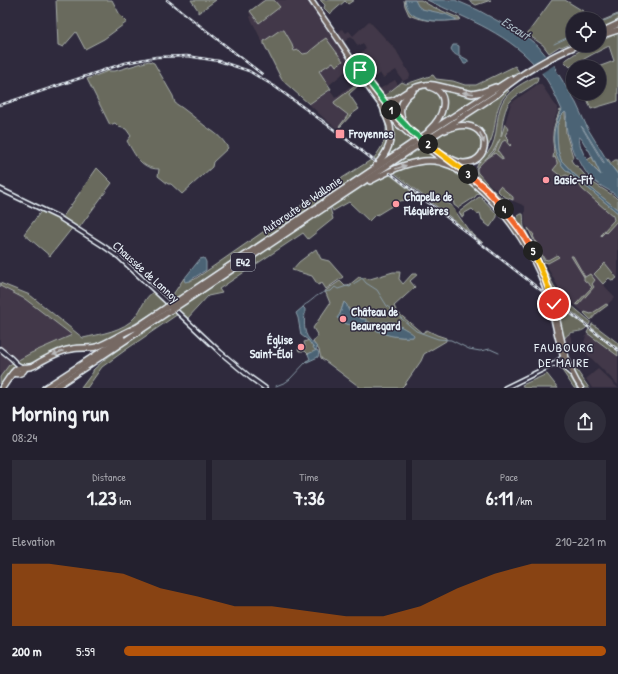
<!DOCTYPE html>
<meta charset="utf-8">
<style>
:root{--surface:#23202e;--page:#2f2d3a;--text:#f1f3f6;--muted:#a3a3aa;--line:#403e4a;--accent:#b45309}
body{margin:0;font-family:"Patrick Hand",sans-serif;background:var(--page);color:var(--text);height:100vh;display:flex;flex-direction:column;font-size:15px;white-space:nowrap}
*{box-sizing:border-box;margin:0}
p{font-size:13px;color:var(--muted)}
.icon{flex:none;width:22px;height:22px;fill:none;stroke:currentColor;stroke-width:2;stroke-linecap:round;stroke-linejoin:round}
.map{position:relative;height:388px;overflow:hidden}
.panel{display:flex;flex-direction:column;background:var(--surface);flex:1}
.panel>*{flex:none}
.tools{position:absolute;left:566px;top:12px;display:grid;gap:8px}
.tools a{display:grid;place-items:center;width:40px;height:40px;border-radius:50%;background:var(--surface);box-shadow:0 1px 3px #0004,0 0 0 1px var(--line);font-size:20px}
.pin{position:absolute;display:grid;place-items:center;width:34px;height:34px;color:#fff;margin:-17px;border:2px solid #fff;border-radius:50%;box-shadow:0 1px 4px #0007}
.km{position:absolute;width:20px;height:20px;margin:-10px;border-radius:50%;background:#222;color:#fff;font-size:11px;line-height:20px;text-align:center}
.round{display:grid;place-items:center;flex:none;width:42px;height:42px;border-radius:21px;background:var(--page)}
.headline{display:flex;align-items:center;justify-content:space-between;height:68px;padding:0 12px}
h1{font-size:22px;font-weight:800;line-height:30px}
.figures{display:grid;grid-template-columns:repeat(3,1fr);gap:6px;height:68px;padding:4px 12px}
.figures div{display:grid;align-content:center;border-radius:0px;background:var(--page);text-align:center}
.figures b{font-size:20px;font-weight:800}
.figures small{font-size:11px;font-weight:400}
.figures p{font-size:11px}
.chart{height:112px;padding:8px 12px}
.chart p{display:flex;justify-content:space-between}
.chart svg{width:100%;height:72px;margin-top:4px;fill:var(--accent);opacity:.7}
ul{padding:0 12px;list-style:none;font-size:13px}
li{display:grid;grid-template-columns:64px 48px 1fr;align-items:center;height:30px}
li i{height:10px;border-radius:5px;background:var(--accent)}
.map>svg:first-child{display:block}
.built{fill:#433948}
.green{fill:#696b5d;stroke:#a8aeaa;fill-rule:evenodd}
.water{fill:#4b6474;stroke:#8a9ca9;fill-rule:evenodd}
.pier{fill:#2f2a3d}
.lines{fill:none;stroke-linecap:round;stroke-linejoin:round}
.stream{stroke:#8a9ca9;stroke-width:1}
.secondary-casing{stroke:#e8f1f8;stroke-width:6}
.primary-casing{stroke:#e8f1f8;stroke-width:7}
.highway-casing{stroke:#e8f1f8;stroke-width:8}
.secondary{stroke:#2f2a3d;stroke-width:3}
.primary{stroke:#766964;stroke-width:4}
.highway{stroke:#766964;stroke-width:5}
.rail-casing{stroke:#e8f1f8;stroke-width:2.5}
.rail{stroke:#2f2a3d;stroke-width:1;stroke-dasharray:3;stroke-linecap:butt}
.highway-bridge-casing{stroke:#e8f1f8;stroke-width:8;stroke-linecap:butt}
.highway-bridge{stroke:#766964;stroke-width:5}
.oneway{fill:#babbbd}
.split-1-casing{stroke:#fff;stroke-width:8}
.split-2-casing{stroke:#fff;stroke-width:8}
.split-3-casing{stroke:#fff;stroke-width:8}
.split-4-casing{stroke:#fff;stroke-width:8}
.split-5-casing{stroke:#fff;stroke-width:8}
.split-6-casing{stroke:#fff;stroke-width:8}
.split-1{stroke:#22a559;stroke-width:5}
.split-2{stroke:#22a559;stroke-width:5}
.split-3{stroke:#f5b400;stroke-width:5}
.split-4{stroke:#f0652b;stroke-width:5}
.split-5{stroke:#f0652b;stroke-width:5}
.split-6{stroke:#f5b400;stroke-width:5}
.poi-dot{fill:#ff9aa2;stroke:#2f2a3d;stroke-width:1.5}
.labels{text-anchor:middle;stroke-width:3;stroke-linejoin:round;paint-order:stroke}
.shield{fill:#2f2a3d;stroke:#b0b5c0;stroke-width:1}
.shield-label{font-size:11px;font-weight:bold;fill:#e8f1f8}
.poi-label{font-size:12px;font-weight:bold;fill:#e8f1f8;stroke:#2f2a3d;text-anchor:start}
.street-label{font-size:12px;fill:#e8f1f8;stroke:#2f2a3d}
.water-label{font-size:13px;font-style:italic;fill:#a9b9c3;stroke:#2f2a3d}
.neighbourhood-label{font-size:13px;letter-spacing:1px;fill:#e8f1f8;stroke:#2f2a3d}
</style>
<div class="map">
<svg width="618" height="388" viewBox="0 0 618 388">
<rect width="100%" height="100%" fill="#2f2a3d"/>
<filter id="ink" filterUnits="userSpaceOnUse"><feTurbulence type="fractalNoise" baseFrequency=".025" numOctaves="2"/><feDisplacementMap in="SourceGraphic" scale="8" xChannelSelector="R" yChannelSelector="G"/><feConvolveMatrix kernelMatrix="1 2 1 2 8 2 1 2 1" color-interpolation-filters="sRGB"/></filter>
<g filter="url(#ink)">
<g class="built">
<polygon points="262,0 307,0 352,64 340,76 329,85 321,75 292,89 281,80 250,17 251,16 249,12"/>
<polygon points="369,21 396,50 410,75 409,78 403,81 396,70 383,78 380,73 370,80 353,58 366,49 363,43 358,46 351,36 343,43 337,34 342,29 346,33 349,31 353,36"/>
<polygon points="361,78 364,84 360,84 349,94 359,109 352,114 341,126 339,127 338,129 327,121 309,104 330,90 335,98"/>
<polygon points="395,80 398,85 383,97 378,90"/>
<polygon points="538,84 541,84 558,109 553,125 552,134 552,145 555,157 618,212 618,277 605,263 593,274 615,297 592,320 562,294 544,261 525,224 525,206 504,197 485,180 477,171 477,164 501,138 511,103"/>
<polygon points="0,286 25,299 72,335 31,353 13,363 9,365 0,377"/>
<polygon points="587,333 618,356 618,385 582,349"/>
<polygon points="570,334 573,346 566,350 563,338"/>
<polygon points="598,369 618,388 592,388 586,379"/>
</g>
<g class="green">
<polygon points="56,0 112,0 120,15 127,22 104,39 85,49 76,32 63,47 58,45"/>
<polygon points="191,0 216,0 198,13 198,10"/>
<polygon points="265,0 274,0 280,7 259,23 250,11"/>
<polygon points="320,0 354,0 348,4 345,1 330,14 324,8 325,5"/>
<path d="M404,0H421L431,6L461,19L460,20C442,21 426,23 409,15L405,6Z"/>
<polygon points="468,0 491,0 476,5"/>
<polygon points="552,0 565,0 583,11 587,19 573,19 573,42 561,47 560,46 549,53 543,45 527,34"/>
<polygon points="618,14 618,21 599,30 599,22"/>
<polygon points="280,30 284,30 291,42 294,51 299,50 303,54 308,53 310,51 320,43 320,42 326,38 343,61 336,66 333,62 319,71 331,89 309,104 292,89 283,81 281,78 264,44 264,41"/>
<path d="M618,33V101L591,109L585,93H599V67H598L614,61L609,46L593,54L570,67L564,61C575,54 585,45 599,45V42Z"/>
<path d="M149,61L154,63L173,96L175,103C186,110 195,118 205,126C215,133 222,137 228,148L213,162L212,167L182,194L171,184H168L158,176L159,169C141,169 135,155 127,141L131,136L126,129L119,127L115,123L110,125L87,79L108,71H115Z"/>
<polygon points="515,66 519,72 489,88 474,92 431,83 394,99 388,99 383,97 402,82 406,84 433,75 436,79 453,81 465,85 476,85"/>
<path d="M535,77H538L537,82C528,89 516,94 509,103C503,112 502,127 501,137L505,124L509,129L505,135L509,139L508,140L509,141L508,142L511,145L510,146L505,140L502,142L498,151L501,155L503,159V160L495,153L485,160L495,151L500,139L494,150L477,168V171L478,173C487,183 495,194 507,201L508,203L505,204L478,177C471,163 487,157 492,146C499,131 495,112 505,98C513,88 524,82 535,77Z"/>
<polygon points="358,84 360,84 349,94 359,109 352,114 341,126 339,127 348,115 335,105 334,102"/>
<path d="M427,85C451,86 464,100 489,91H490L435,126C469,84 403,69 399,114H397L394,111C396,95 413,88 427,85Z"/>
<path d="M429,88C448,95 442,112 432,124C429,129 424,131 420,134L407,123L402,113C406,98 412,90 429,88Z"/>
<path d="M508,90L509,91C495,104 497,117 493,134C489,150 479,161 463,167L459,165L467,163L485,150L479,130L453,126Z"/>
<path d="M381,110L386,120L389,129L388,145L379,159L372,166L329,195L326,188L371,160L374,163L376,160L374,158C382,147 389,137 385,122C383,118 380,115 381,110Z"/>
<path d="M560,110L562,111C550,128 552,154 565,169L618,213V220L606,233L605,232L601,236L602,233L614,220L613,216L582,189C579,183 571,177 566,175L562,177L553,170L557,165V162L555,157L553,158C555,148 552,144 553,135C553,126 557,118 560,110Z"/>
<polygon points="564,112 565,112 566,133 573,157 571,160 575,166 577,166 590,181 614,196 618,200 618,210 575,175 561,160 558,150 557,133 557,126 561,116"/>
<polygon points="388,117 413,138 384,158 390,146"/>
<polygon points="466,127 476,131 483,142 480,153 474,158 462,161 452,158 430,142 446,132 451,129"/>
<polygon points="423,147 439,158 438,161 427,160 390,170 388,169"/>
<polygon points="592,157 601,175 593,167 587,160"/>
<polygon points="608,159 611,163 615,160 618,160 618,174 607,161"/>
<polygon points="420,163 439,163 449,168 485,196 500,213 499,213 482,195 478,193 475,197 458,208 454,205 453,199 452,197 448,197 445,199 447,203 451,205 469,231 483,243 393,172"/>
<polygon points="97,168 112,183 79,228 62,218"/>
<polygon points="389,174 416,195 411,199 400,201 377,215 376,214 369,221 349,202 333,211 331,207 370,182"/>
<polygon points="500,186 513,197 513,200 503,196 497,190"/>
<polygon points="325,189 327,196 170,302 169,300 174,293 184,278 189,281 195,279"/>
<polygon points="479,197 481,197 497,214 497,217 490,227 485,223 483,220 482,220 480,213 477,214 472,209 463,214 464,216 462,217 459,212"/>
<polygon points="330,208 333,219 308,239 303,233 219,289 222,293 208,296 187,319 179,311 178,309 275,243"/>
<polygon points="42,210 53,216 73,227 50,256 24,234"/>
<path d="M521,214H523C524,218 523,223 524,227L555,288L565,300L590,321V323L589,325L554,298L555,303L587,327C580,335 571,328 564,339L529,241L517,220L518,216Z"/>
<polygon points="528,228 534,235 533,236 544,259 548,260 557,255 559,257 548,263 544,262"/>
<polygon points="316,249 321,259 329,261 343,277 333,284 326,289 322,283 318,285 312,276 292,270 299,262"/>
<polygon points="571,256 573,256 585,277 590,274 595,280 592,284 594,287 578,305 576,304 592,287 584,280 584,277"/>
<polygon points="605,263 617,278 613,281 609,278 603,284 594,274"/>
<path d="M393,272H400L399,279L403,284L412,274H418L410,281L415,287L394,306L397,312L422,333L427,330L437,335L446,338V341L424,354L421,361L405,384L401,388H361L321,358L319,350L313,342L318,336L313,328L330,303L325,291L340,281L345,286H348L359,277L370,279ZM344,302C349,308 350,315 359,315L360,318L362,319H364L369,324L360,323C356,326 352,325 347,324L346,319L342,315L338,318L340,314ZM375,324C392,324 401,322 413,337C399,338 386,335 374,329Z"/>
<path d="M0,283L30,295L83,338C100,334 124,331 135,317C142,309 144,298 153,292L167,304L110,339L91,347H76L41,362L25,372L13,376L14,377L4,388H0V377L9,365L13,363L31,353L72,335L25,299L0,286Z"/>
<polygon points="606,304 608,305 597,313 591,320 584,313 585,312 591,314"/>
<polygon points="174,311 176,313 177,315 175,316 127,349 102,367 87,388 81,388 93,372 93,370 104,360 152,325"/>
<polygon points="592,324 593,324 618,343 618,348 591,327"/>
<polygon points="589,329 618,351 618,356 587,333"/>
<polygon points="309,340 316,351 308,354 305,351 299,351 298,349 305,348 305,346 304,342"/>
<polygon points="568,359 569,359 589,388 583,388 578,381"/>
<polygon points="559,366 560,366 566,370 577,388 574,388"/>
<polygon points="547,374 558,388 524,388 522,385"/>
</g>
<g class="water">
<path d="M405,0H415L418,6L422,9L445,14L456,19V20C444,22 422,22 412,14C408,11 406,5 405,0Z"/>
<path d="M427,0H455L478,10L516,31L523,34L538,46L557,69L556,70L576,103L588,129L607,160L618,175V198C613,191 603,188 597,183C587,177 583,167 578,158H576C572,150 566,132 566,123C566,120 567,117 566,113L565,112L561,116L557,126V133L558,150L561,160L575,175L618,210V213L565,169C550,152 551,128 562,110C556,97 550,83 541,72C511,34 469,20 427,0ZM581,126L583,128L604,162V164ZM579,137L581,138L588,150H589L601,175C591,167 579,151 579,137Z"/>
<path d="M453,45H457L459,46V55L468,60V62L466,64H464C463,62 462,60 461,59C458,54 455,57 451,49Z"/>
<polygon points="204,258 206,262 206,270 189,281 185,282 184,279 200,259"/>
<path d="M344,302L347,305C347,312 354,315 360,316V318L362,319H366V322H370V323L363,325L360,323L356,326L347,324L344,323L346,319L342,315L339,319L337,318L340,314Z"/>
<path d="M303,307L305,309C305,319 302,332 310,340C312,343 315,345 317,347V349L315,350L308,340L301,335L298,318L296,313Z"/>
<path d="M383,322H394L395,324C400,326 410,331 414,335L413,337C400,338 381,336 371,326L372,323L375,324Z"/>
<polygon points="317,350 319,353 318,357 307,362 306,361 310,359 308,354"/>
</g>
<polygon class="pier" points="548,54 556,64 540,74 531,64"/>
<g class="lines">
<g class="stream">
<polyline points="599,23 618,15"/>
<polyline points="554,44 573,35"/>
<path d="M303,307C304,305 306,304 308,303C310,302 311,300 313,299C317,295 325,291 331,291L335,287L338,289L347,286L350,287C353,283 358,282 362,278L366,283L377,290L387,306L416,331L438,339L451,340L469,349L480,351L490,349L499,353"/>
<polyline points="276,386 286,382 290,379 306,362"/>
</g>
<g class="secondary-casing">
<g id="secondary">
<polyline points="0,189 58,217 102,245 119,257 220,352 251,378 265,388"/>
<polyline points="0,349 11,358 17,364 22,367"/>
<polyline points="554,364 556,365 564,367 570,373"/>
<polyline points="505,388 554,364 564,356"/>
</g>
</g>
<g class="primary-casing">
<g id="primary">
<path d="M311,0C321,15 332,30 342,45C361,73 380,102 405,126C428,147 456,162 479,183C492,194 504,207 514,221C532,247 546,275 554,305C561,333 564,364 581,388"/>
<path d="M363,80C371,91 378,102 387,112C404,133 426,148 447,163"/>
<path d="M454,168C500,202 532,245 549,299C555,322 558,346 567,367"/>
</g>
</g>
<g class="highway-casing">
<g id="highway">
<polyline points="599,33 618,24"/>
<polyline points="599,36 618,30"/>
<path d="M382,99C385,101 390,102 394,100C397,99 399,97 402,95C412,88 422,83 434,85L472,94L482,92L495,87"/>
<path d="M397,99C391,109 394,116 399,125"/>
<path d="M405,125C397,111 400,101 413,91"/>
<path d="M429,130C442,118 453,94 430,87"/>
<polyline points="426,134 511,79"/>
<path d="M430,138L496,95C518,75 550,57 578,45"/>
<path d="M444,156C451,158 456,163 464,163C497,162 489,110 445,130"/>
<path d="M376,165C387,154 393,141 390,126C388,120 385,114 383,107"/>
<polyline points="454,168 462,169"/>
<path d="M370,181C389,171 418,156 440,162C444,163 448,165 452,166"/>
<polyline points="173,304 411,144"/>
<polyline points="176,307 415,147"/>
<polyline points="136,328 167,307"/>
<path d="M13,373C18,375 23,373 25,368"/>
<path d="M2,388C6,383 12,372 17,369C22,366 25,368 29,367C33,367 37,364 40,362C49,357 61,350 72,349C80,347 88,349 96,347C111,342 123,332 138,327"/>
<polyline points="45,388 122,338"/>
<polyline points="54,388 171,310"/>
</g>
</g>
<use href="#secondary" class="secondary"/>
<use href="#primary" class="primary"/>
<use href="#highway" class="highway"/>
<g class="rail-casing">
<g id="rail">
<polyline points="167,0 262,74"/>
<polyline points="0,105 125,63 156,57 187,56 219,61 249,71 274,86 325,123"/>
<polyline points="320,119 376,162"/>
<polyline points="390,173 618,350"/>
</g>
</g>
<use href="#rail" class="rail"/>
<g class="highway-bridge-casing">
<g id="highway-bridge">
<polyline points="411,144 426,134"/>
<polyline points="415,147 430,138"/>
<polyline points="167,307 173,304"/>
<polyline points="171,310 176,307"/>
</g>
</g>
<use href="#highway-bridge" class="highway-bridge"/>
</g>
<defs><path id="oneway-solid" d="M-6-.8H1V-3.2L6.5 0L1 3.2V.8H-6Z"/></defs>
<g class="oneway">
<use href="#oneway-solid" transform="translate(468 93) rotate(-173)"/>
<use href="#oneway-solid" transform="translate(482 138) rotate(69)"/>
<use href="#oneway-solid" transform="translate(401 167) rotate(-19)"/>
<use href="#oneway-solid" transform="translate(58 353) rotate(158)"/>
</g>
</g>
<g class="lines" filter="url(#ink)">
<g class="split-1-casing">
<polyline id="split-1" points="360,70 391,110"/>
</g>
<g class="split-2-casing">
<polyline id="split-2" points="391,110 412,132 428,144"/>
</g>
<g class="split-3-casing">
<polyline id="split-3" points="428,144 468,174"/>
</g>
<g class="split-4-casing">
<polyline id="split-4" points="468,174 485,188 504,209"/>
</g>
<g class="split-5-casing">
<polyline id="split-5" points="504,209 521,231 533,251"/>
</g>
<g class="split-6-casing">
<polyline id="split-6" points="533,251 544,276 554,304"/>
</g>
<use href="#split-1" class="split-1"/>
<use href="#split-2" class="split-2"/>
<use href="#split-3" class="split-3"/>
<use href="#split-4" class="split-4"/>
<use href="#split-5" class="split-5"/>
<use href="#split-6" class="split-6"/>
</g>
<g class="poi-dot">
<rect x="335" y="129" width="10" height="10" rx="2"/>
<circle cx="546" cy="180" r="4"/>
<circle cx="396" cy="204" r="4"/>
<circle cx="343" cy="319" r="4"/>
<circle cx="301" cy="347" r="4"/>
</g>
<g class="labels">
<rect class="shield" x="231" y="253" width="24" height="18" rx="3"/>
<g class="shield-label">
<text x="243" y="266">E42</text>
</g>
<g class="poi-label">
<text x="349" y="138">Froyennes</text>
<text x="554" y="184">Basic-Fit</text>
<text x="404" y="201">Chapelle de<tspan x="404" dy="14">Fléquières</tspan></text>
<text x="351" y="316">Château de<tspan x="351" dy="14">Beauregard</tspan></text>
<text x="293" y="344" text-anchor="end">Église<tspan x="293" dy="14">Saint-Éloi</tspan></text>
</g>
<g class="street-label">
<text transform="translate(302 205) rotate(-34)" y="4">Autoroute de Wallonie</text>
<text transform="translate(146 272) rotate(42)" y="4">Chaussée de Lannoy</text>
</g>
<g class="water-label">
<text transform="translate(516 28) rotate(33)" y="5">Escaut</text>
</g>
<g class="neighbourhood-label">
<text x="564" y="352">FAUBOURG<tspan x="564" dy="15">DE MAIRE</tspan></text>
</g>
</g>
</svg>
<div class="tools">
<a><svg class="icon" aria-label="locate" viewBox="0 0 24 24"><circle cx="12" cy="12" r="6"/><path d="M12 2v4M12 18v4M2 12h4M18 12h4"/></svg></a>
<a><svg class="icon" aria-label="layers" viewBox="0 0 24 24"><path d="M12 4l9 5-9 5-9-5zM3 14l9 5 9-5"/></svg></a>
</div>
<div class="pin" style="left:360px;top:70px;background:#1e9e55"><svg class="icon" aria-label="arrive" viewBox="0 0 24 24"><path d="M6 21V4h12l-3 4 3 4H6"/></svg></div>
<div class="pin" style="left:554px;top:304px;background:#d93025"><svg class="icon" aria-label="check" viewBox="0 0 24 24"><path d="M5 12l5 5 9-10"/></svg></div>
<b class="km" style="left:391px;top:110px">1</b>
<b class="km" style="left:428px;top:144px">2</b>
<b class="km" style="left:468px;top:174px">3</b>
<b class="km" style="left:504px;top:209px">4</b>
<b class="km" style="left:533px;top:251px">5</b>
</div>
<section class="panel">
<div class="headline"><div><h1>Morning run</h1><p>08:24</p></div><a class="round"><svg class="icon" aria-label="share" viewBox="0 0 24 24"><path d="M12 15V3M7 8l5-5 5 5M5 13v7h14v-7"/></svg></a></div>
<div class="figures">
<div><p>Distance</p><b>1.23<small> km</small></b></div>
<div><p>Time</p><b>7:36</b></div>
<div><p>Pace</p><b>6:11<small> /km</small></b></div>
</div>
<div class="chart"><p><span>Elevation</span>210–221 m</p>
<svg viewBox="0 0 160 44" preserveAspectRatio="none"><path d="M0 44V6L10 6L20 9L30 12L40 21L50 26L60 32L70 32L80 35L90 38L100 38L110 32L120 21L130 12L140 6L150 6L160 6V44z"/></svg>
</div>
<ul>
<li><b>200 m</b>5:59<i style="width:100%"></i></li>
</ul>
</section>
